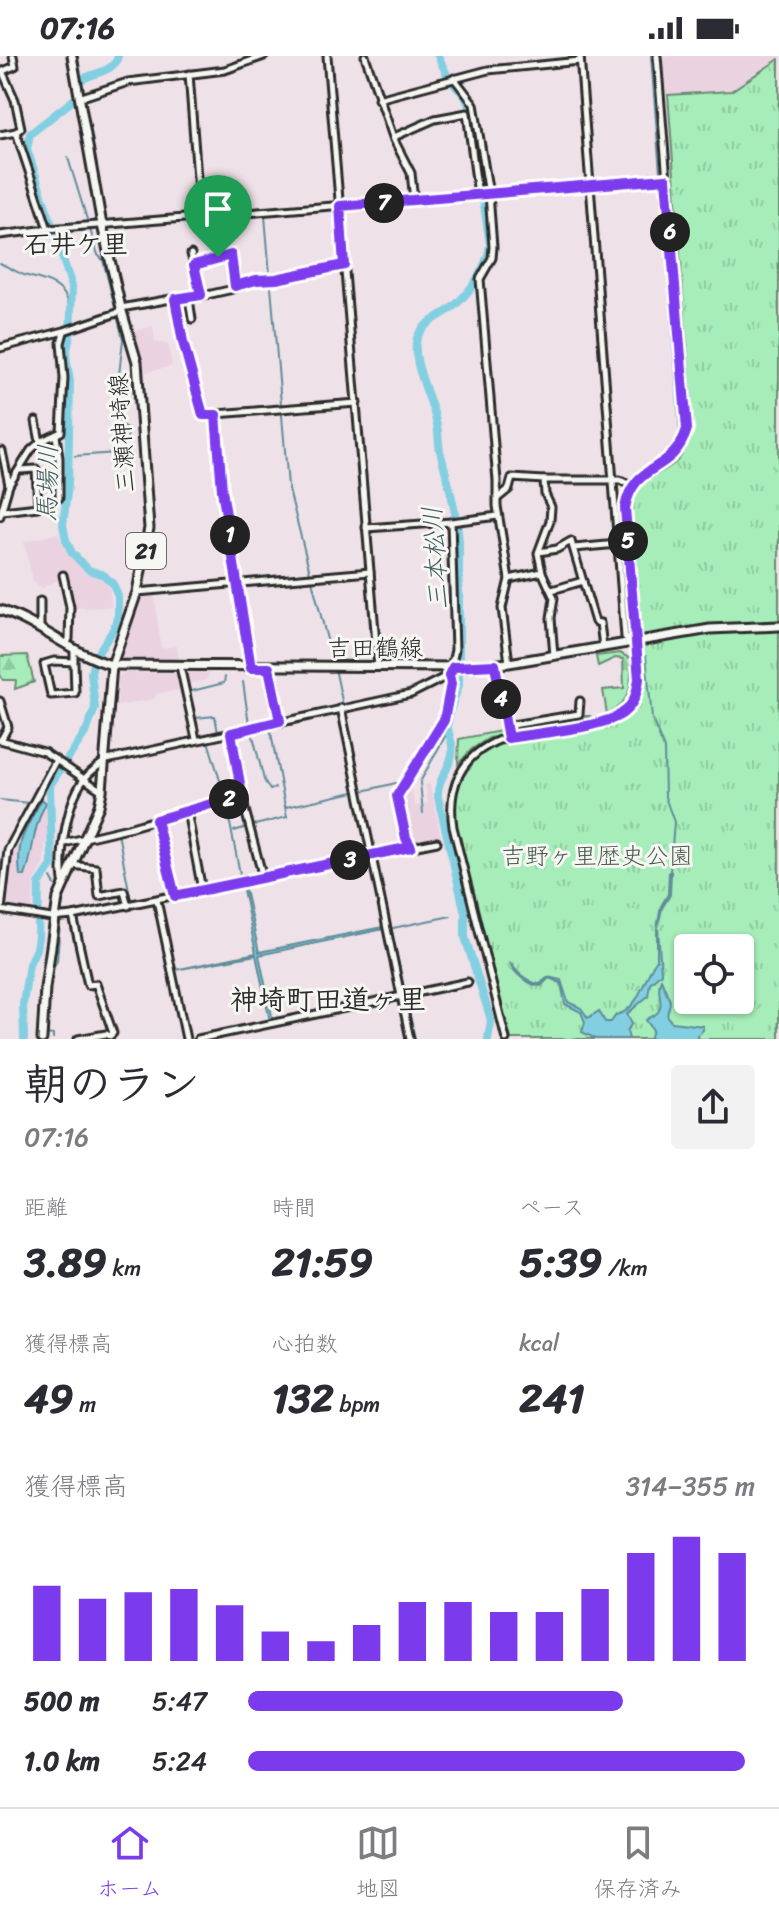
<!DOCTYPE html>
<html lang="ja">
<meta charset="utf-8">
<style>
:root{--surface:#fff;--page:#f2f2f3;--text:#2b2b33;--muted:#7c7c81;--line:#e1e1e2;--accent:#7c3aed}
body{margin:0;font-family:Sriracha,"Klee One",sans-serif;background:var(--page);color:var(--text);height:100vh;display:flex;flex-direction:column;font-size:30px;white-space:nowrap}
*{box-sizing:border-box;margin:0}
p{font-size:26px;color:var(--muted)}
.icon{flex:none;width:44px;height:44px;fill:none;stroke:currentColor;stroke-width:2;stroke-linecap:round;stroke-linejoin:round}
.map{position:relative;height:983px;overflow:hidden}
.panel{display:flex;flex-direction:column;background:var(--surface);flex:1}
.panel>*{flex:none}
.tools{position:absolute;left:674px;top:878px;display:grid;gap:16px}
.tools a{display:grid;place-items:center;width:80px;height:80px;border-radius:8px;background:var(--surface);box-shadow:0 2px 6px #0004;font-size:40px}
.pin{position:absolute;display:grid;place-items:center;width:68px;height:68px;color:#fff;margin:-82px -34px;border-radius:50% 50% 50% 0;rotate:-45deg;box-shadow:0 0 8px #0007}
.pin .icon{rotate:45deg}
.km{position:absolute;width:40px;height:40px;margin:-20px;border-radius:50%;background:#222;color:#fff;font-size:22px;line-height:40px;text-align:center}
.round{display:grid;place-items:center;flex:none;width:84px;height:84px;border-radius:8px;background:var(--page)}
.overview{display:flex;align-items:center;justify-content:space-between;height:136px;padding:0 24px}
h1{font-size:44px;font-weight:700;line-height:60px}
.figures{display:grid;grid-template-columns:repeat(3,1fr);gap:12px;height:136px;padding:8px 24px}
.figures div{display:grid;align-content:center}
.figures b{font-size:40px;font-weight:700}
.figures small{font-size:22px;font-weight:400}
.figures p{font-size:22px}
.chart{height:224px;padding:16px 24px}
.chart p{display:flex;justify-content:space-between}
.chart svg{width:100%;height:144px;margin-top:8px;stroke:var(--accent);stroke-width:6}
ul{padding:0 24px;list-style:none;font-size:26px}
li{display:grid;grid-template-columns:128px 96px 1fr;align-items:center;height:60px}
li i{height:20px;border-radius:10px;background:var(--accent)}
.status{display:flex;justify-content:space-between;align-items:center;height:56px;padding:0 40px;background:var(--surface);direction:ltr}
.status svg{height:22px;fill:currentColor}
.tab-bar{display:flex;justify-content:space-around;align-items:center;height:112px;border-top:2px solid var(--line);background:var(--surface);font-size:22px;color:var(--muted)}
.tab-bar a{display:grid;justify-items:center;gap:4px}
.tab-bar .active{color:var(--accent)}
.map>svg:first-child{display:block}
.built{fill:#ead2e1}
.forest{fill:url(#forest-firs);stroke:#688c72;stroke-width:2}
.park{fill:url(#park-tufts);stroke:#688c72;stroke-width:2;fill-rule:evenodd}
.water{fill:#83cfe2;stroke:#608d99;stroke-width:2}
.lines{fill:none;stroke-linecap:round;stroke-linejoin:round}
.stream{stroke:#608d99;stroke-width:2}
.river{stroke:#83cfe2;stroke-width:8}
.minor-casing{stroke:#2b2b2b;stroke-width:11}
.major-casing{stroke:#2b2b2b;stroke-width:13}
.minor{stroke:#f6f6f2;stroke-width:5}
.major{stroke:#f6f6f2;stroke-width:7}
.route-casing{stroke:#fff;stroke-width:16}
.route{stroke:#7c3aed;stroke-width:10}
.labels{text-anchor:middle;stroke-width:6;stroke-linejoin:round;paint-order:stroke}
.shield{fill:#f6f6f2;stroke:#686867;stroke-width:2}
.shield-label{font-size:22px;font-weight:bold;fill:#2b2b2b}
.street-label{font-size:24px;fill:#2b2b2b;stroke:#f6f6f2}
.park-label{font-size:24px;fill:#4a5c4e;stroke:#f6f6f2}
.neighbourhood-label{font-size:26px;font-weight:bold;fill:#2b2b2b;stroke:#f6f6f2}
.water-label{font-size:26px;font-style:italic;fill:#455c62;stroke:#f6f6f2}
.quarter-label{font-size:28px;font-weight:bold;fill:#2b2b2b;stroke:#f6f6f2}
</style>
<div class="status"><b>07:16</b><svg viewBox="0 0 49 12"><path d="M0 12V9h3v3zM5 12V6h3v6zM10 12V3h3v9zM15 12V0h3v12zM26 1h20v11H26zM47 4h2v5h-2z"/></svg></div>
<div class="map">
<svg width="779" height="983" viewBox="0 0 779 983">
<defs>
<pattern id="forest-firs" width="22" height="20" patternUnits="userSpaceOnUse" patternTransform="scale(2)"><rect width="22" height="20" fill="#a6edb9"/><path d="M5 1l3.5 6h-7zM16 11l3.5 6h-7z" fill="#8fcb9f"/></pattern>
<pattern id="park-tufts" width="24" height="20" patternUnits="userSpaceOnUse" patternTransform="scale(2)"><rect width="24" height="20" fill="#a6edb9"/><path d="M3 7l-1-3M5 7V3M7 7l1-3M15 17l-1-3M17 17v-4M19 17l1-3" fill="none" stroke="#8fcb9f"/></pattern>
</defs>
<rect width="100%" height="100%" fill="#efe1e8"/>
<filter id="ink" filterUnits="userSpaceOnUse"><feTurbulence type="fractalNoise" baseFrequency=".0125" numOctaves="2"/><feDisplacementMap in="SourceGraphic" scale="16" xChannelSelector="R" yChannelSelector="G"/><feConvolveMatrix kernelMatrix="1 2 1 2 8 2 1 2 1" color-interpolation-filters="sRGB"/></filter>
<g filter="url(#ink)">
<g class="built">
<polygon points="660,0 779,0 779,1 732,35 663,39"/>
<polygon points="153,270 155,286 168,288 172,310 141,317 131,276"/>
<polygon points="58,477 65,493 89,517 103,523 110,533 111,551 72,552 65,520 42,532 33,525 24,486"/>
<polygon points="154,536 161,592 177,590 179,605 126,604 121,599 143,538"/>
<polygon points="123,617 210,617 205,624 186,628 185,633 156,638 155,643 117,650 118,622"/>
<polygon points="430,728 441,781 415,786 414,781 409,779 400,738 404,731 411,730 415,750 428,747 425,729"/>
<polygon points="37,747 47,748 48,770 43,810 34,826 32,856 5,853 3,850 10,795"/>
</g>
<g class="forest">
<path d="M620,597L631,603C632,628 632,646 607,658L603,634L624,632L623,603L615,602L598,610L596,600Z"/>
<polygon points="27,599 34,626 15,633 16,624 3,624 0,619 0,600"/>
<polygon points="579,660 591,660 578,666 489,682 472,693 458,708 459,683"/>
</g>
<path class="park" d="M779,3V983H511L460,789C438,686 504,683 585,672C603,670 623,669 635,653C653,626 632,491 629,452C640,417 654,425 677,405C685,398 689,380 693,370L668,39L731,35ZM688,892H740V944H688Z"/>
<g class="water">
<path d="M42,743L46,747C32,772 34,796 25,820H20C16,784 24,776 42,743Z"/>
<path d="M669,816H671L670,839L662,852L658,871L661,917L650,927L648,940L627,958L632,967L627,975L629,983H596L582,976L585,966L581,956L565,948L561,927L549,922L541,930C529,929 513,918 510,906C516,916 528,927 540,928L548,921L561,924L568,946L581,952L588,962L599,955L605,966H611L616,959C640,954 644,920 657,903V872L661,850L668,838Z"/>
<polygon points="242,829 244,829 259,896 383,871 384,873 259,899 273,965 270,965 256,899 175,914 256,897"/>
<path d="M661,923L670,945C670,954 663,959 672,966L703,970V974L697,979L699,983H650L653,974L646,964C650,961 655,960 658,956C665,947 655,934 661,923Z"/>
</g>
<g class="lines">
<g class="stream">
<polyline points="0,19 15,55"/>
<polyline points="0,75 17,72"/>
<path d="M68,102L98,199L103,204L123,283L119,319L120,344L114,353L115,360L128,375C128,382 123,394 117,397L75,400"/>
<polyline points="265,160 288,430 333,607"/>
<path d="M0,207C8,211 16,216 24,219C42,224 65,227 69,250"/>
<path d="M629,425C647,403 671,407 680,376L651,0"/>
<path d="M626,430C614,457 626,542 628,575"/>
<polyline points="646,600 652,663 664,693 665,741 674,766 670,816"/>
<polyline points="336,617 415,983"/>
<polyline points="243,626 249,668"/>
<polyline points="188,636 224,627 225,621"/>
<polyline points="195,662 215,660 218,677"/>
<polyline points="252,676 264,724 270,734 275,732"/>
<polyline points="208,685 225,741"/>
<polyline points="363,735 400,726 412,711"/>
<polyline points="0,744 29,747"/>
<polyline points="286,751 354,736"/>
<polyline points="423,757 420,726 448,675"/>
<polyline points="255,769 287,761 270,672"/>
<polyline points="234,775 247,771"/>
<polyline points="118,777 131,845 171,837"/>
<polyline points="47,816 49,819"/>
<polyline points="51,822 55,829"/>
<polyline points="205,830 241,823 226,747"/>
<polyline points="177,836 199,831"/>
<polyline points="61,856 65,837"/>
<polyline points="393,872 451,860"/>
<polyline points="53,983 53,979 46,978 51,915 57,905 60,867"/>
</g>
<g class="river">
<path d="M438,0L449,23L465,40L469,50L490,189C487,211 471,236 453,251C441,261 423,266 417,282C410,303 432,344 436,365C439,375 438,385 440,395C448,425 456,454 459,485V629C455,641 446,660 448,673C449,681 454,688 452,698C449,715 437,723 438,741L465,857V881L491,964L488,983"/>
<path d="M81,34L79,25C93,16 114,17 118,0"/>
<polyline points="24,983 23,948 29,908 36,893 38,881 39,828 52,809 50,729 87,674 95,652 91,617 95,601 113,574 118,559 118,540 113,528 104,519 89,514 72,497 66,484 63,469 68,429 70,326 66,299 70,279 72,231 27,93 30,78 72,45"/>
</g>
<g class="minor-casing">
<g id="minor">
<polyline points="13,0 15,10 3,15 3,17 15,44 21,72 16,76 48,173"/>
<polyline points="327,0 378,611"/>
<polyline points="365,0 394,84 411,117 414,144"/>
<polyline points="580,0 625,581 631,585"/>
<polyline points="189,18 200,161"/>
<polyline points="454,22 474,48 489,138 493,191 492,202 480,223 497,425 497,450 509,523 502,552 509,607"/>
<polyline points="79,42 128,26 225,14 264,0"/>
<polyline points="378,43 488,14 580,5"/>
<polyline points="0,79 16,76"/>
<polyline points="394,81 435,63 467,57 478,139"/>
<polyline points="0,179 48,173 666,123"/>
<polyline points="191,198 194,209 231,199 235,230"/>
<polyline points="194,209 201,239"/>
<polyline points="175,243 183,286 203,359 357,347"/>
<polyline points="189,243 192,263"/>
<polyline points="0,292 64,275 117,257 121,252 171,243 189,243 229,234 256,224 276,223 344,209"/>
<polyline points="216,359 222,434 251,611"/>
<polyline points="36,365 40,386"/>
<polyline points="56,379 59,402 59,442"/>
<polyline points="2,395 9,429"/>
<polyline points="544,424 620,424 632,430"/>
<polyline points="498,442 509,433 512,422 544,424 545,438 551,451 550,465 538,497 542,516 554,542 551,562 554,600"/>
<polyline points="2,455 38,451 36,413 20,414"/>
<polyline points="0,460 9,429 31,394 40,386 61,376 64,322 61,287 64,276"/>
<polyline points="451,466 498,460"/>
<polyline points="574,492 618,488"/>
<polyline points="539,496 557,493 571,485 595,566 600,567 603,591"/>
<polyline points="63,519 70,551 69,583 67,587"/>
<polyline points="509,523 542,516"/>
<polyline points="552,534 583,525"/>
<polyline points="137,536 370,516"/>
<polyline points="40,570 40,545"/>
<polyline points="74,606 75,637 51,639 44,608 54,605 74,606 74,592"/>
<polyline points="495,609 508,682"/>
<polyline points="180,610 196,683"/>
<polyline points="269,612 280,665"/>
<polyline points="0,645 8,671 1,684"/>
<polyline points="341,652 410,983"/>
<polyline points="506,670 579,658 580,645"/>
<polyline points="231,677 240,719 238,727 263,822"/>
<polyline points="0,684 44,696 102,735"/>
<polyline points="187,755 202,834"/>
<polyline points="156,764 175,840"/>
<polyline points="64,787 128,772 242,739"/>
<polyline points="411,791 406,782 397,740 444,664 451,628 449,619"/>
<polyline points="71,809 96,812 99,840 124,835 128,850"/>
<path d="M63,825C59,797 67,741 87,720C92,714 100,709 107,704L411,638L449,619L455,594L451,466L366,472"/>
<polyline points="157,844 186,983"/>
<polyline points="0,854 52,862 73,860 437,786"/>
<polyline points="1,854 8,794 56,704"/>
<polyline points="73,860 88,929 96,928 113,977 110,980 106,978 78,983"/>
<polyline points="198,983 468,926"/>
<path d="M506,983L453,771C447,731 461,700 499,684L611,664C629,654 636,643 639,623L625,452C634,406 674,417 687,373L657,0"/>
</g>
</g>
<g class="major-casing">
<g id="major">
<path d="M0,554C40,567 72,598 112,609L466,611L509,607L710,573L779,570"/>
<polyline points="42,983 45,932 58,842 99,750 102,735 112,609 137,536 149,472 137,306 121,252 102,169 72,0"/>
</g>
</g>
<use href="#minor" class="minor"/>
<use href="#major" class="major"/>
</g>
</g>
<g class="lines" filter="url(#ink)">
<g class="route-casing">
<path id="route" d="M666,123L687,373C673,419 634,404 625,452L639,623C637,636 635,647 624,656C606,672 535,677 508,682L495,609L453,611L449,619L451,628L444,664L397,740L406,782L411,791L175,840L156,764L242,739L231,677L280,665L269,612H251L222,434L216,359H203L183,286L175,243L201,239L194,209L231,199L235,230L256,224L276,223L344,209L340,150Z"/>
</g>
<use href="#route" class="route"/>
</g>
<g class="labels">
<rect class="shield" x="126" y="477" width="40" height="36" rx="6"/>
<g class="shield-label">
<text x="146" y="503">21</text>
</g>
<g class="street-label">
<text transform="translate(122 377) rotate(-94)" y="8">三瀬神埼線</text>
<text x="375" y="600">吉田鶴線</text>
</g>
<g class="park-label">
<text x="597" y="808">吉野ヶ里歴史公園</text>
</g>
<g class="neighbourhood-label">
<text x="76" y="197">石井ケ里</text>
</g>
<g class="water-label">
<text transform="translate(47 427) rotate(-89)" y="9">馬場川</text>
<text transform="translate(435 502) rotate(-94)" y="9">三本松川</text>
</g>
<g class="quarter-label">
<text x="328" y="953">神埼町田道ヶ里</text>
</g>
</g>
</svg>
<div class="tools">
<a><svg class="icon" aria-label="locate" viewBox="0 0 24 24"><circle cx="12" cy="12" r="6"/><path d="M12 2v4M12 18v4M2 12h4M18 12h4"/></svg></a>
</div>
<div class="pin" style="left:218px;top:201px;background:#1e9e55"><svg class="icon" aria-label="arrive" viewBox="0 0 24 24"><path d="M6 21V4h12l-3 4 3 4H6"/></svg></div>
<b class="km" style="left:230px;top:479px">1</b>
<b class="km" style="left:229px;top:743px">2</b>
<b class="km" style="left:350px;top:804px">3</b>
<b class="km" style="left:501px;top:643px">4</b>
<b class="km" style="left:628px;top:485px">5</b>
<b class="km" style="left:670px;top:176px">6</b>
<b class="km" style="left:384px;top:147px">7</b>
</div>
<section class="panel">
<div class="overview"><div><h1>朝のラン</h1><p>07:16</p></div><a class="round"><svg class="icon" aria-label="share" viewBox="0 0 24 24"><path d="M12 15V3M7 8l5-5 5 5M5 13v7h14v-7"/></svg></a></div>
<div class="figures">
<div><p>距離</p><b>3.89<small> km</small></b></div>
<div><p>時間</p><b>21:59</b></div>
<div><p>ペース</p><b>5:39<small> /km</small></b></div>
</div>
<div class="figures">
<div><p>獲得標高</p><b>49<small> m</small></b></div>
<div><p>心拍数</p><b>132<small> bpm</small></b></div>
<div><p>kcal</p><b>241</b></div>
</div>
<div class="chart"><p><span>獲得標高</span>314–355 m</p>
<svg viewBox="0 0 160 44" preserveAspectRatio="none"><path d="M5 44V21M15 44V25M25 44V23M35 44V22M45 44V27M55 44V35M65 44V38M75 44V33M85 44V26M95 44V26M105 44V29M115 44V29M125 44V22M135 44V11M145 44V6M155 44V11"/></svg>
</div>
<ul>
<li><b>500 m</b>5:47<i style="width:74%"></i></li>
<li><b>1.0 km</b>5:24<i style="width:98%"></i></li>
</ul>
</section>
<nav class="tab-bar">
<a class="active"><svg class="icon" aria-label="home" viewBox="0 0 24 24"><path d="M3 11l9-7 9 7M6 9v11h12V9"/></svg>ホーム</a>
<a><svg class="icon" aria-label="map" viewBox="0 0 24 24"><path d="M3 6l6-2 6 2 6-2v14l-6 2-6-2-6 2zM9 4v14M15 6v14"/></svg>地図</a>
<a><svg class="icon" aria-label="saved" viewBox="0 0 24 24"><path d="M7 4h10v16l-5-4-5 4z"/></svg>保存済み</a>
</nav>
